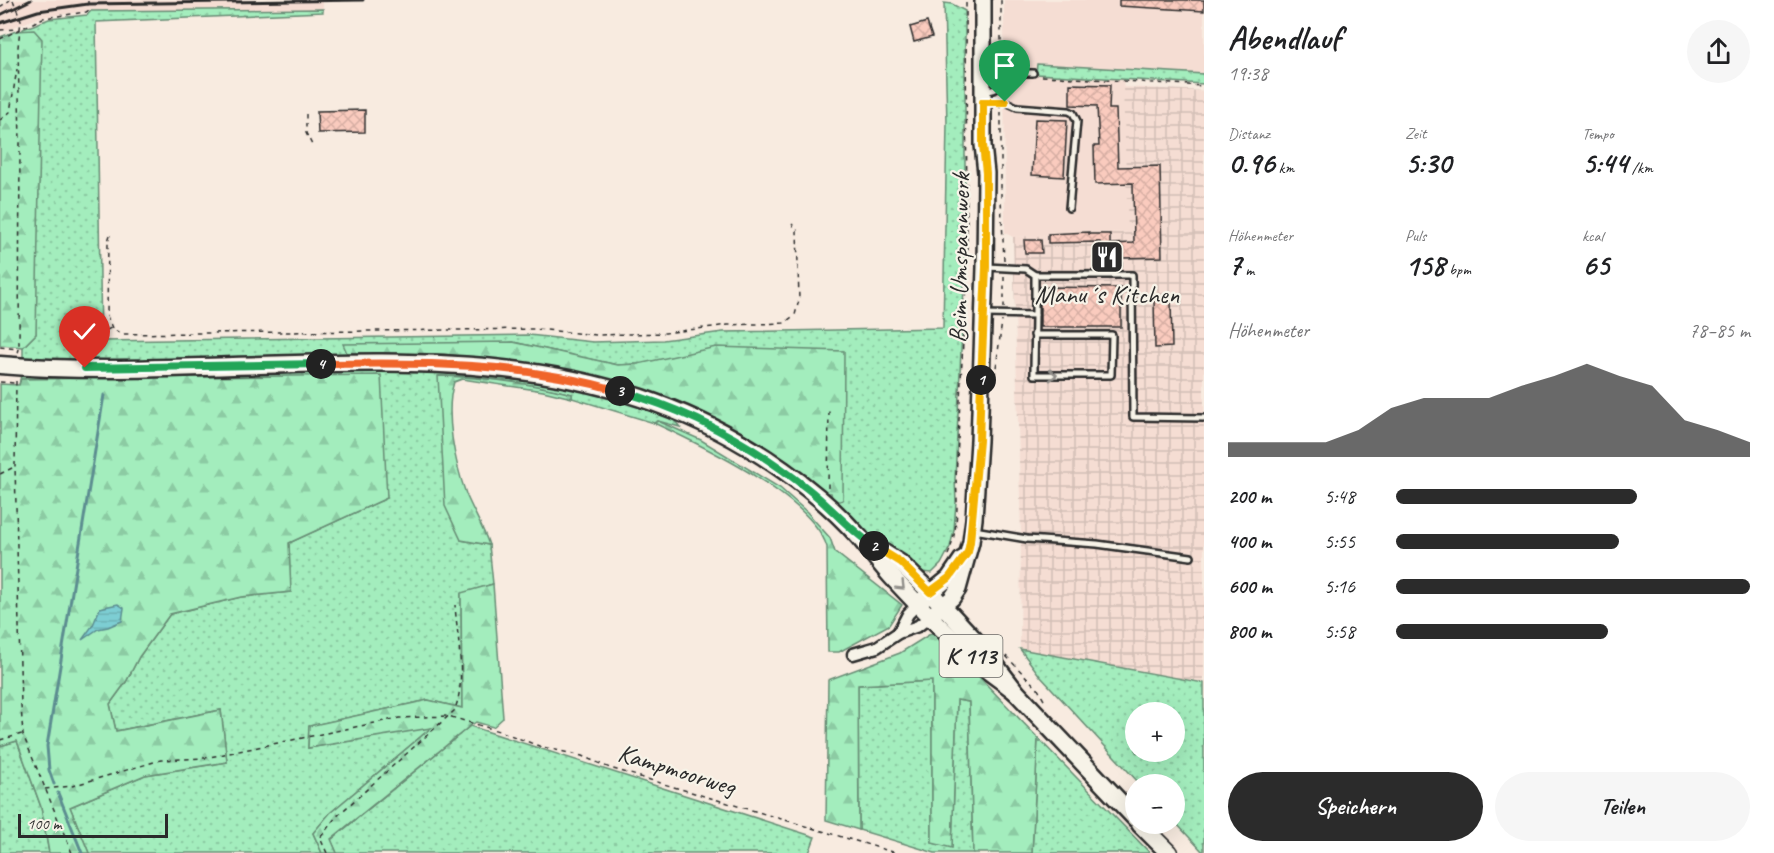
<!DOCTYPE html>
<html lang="de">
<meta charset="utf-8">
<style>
:root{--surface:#fff;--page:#f6f6f6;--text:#202124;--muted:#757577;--accent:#2b2b2b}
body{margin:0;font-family:Caveat,sans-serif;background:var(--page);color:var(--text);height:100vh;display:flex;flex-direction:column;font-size:22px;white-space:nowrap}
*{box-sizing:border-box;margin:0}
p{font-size:20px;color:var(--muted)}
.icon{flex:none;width:33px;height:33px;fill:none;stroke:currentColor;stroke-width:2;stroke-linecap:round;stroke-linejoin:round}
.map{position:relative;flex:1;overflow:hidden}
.panel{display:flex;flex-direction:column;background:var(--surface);width:570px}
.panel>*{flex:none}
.tools{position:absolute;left:1125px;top:702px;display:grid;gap:12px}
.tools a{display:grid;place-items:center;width:60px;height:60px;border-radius:50%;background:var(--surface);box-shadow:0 6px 24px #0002;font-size:30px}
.scale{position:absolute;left:18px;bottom:15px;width:150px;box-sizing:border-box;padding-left:6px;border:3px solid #2b2b2b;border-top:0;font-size:16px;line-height:21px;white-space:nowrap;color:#2b2b2b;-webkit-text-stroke:4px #f7f3e8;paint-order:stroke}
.pin{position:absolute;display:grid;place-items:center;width:51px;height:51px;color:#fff;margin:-62px -26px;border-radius:50% 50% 50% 0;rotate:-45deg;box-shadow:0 0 6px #0007}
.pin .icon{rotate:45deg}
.km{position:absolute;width:30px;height:30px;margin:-15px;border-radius:50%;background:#222;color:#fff;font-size:16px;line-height:30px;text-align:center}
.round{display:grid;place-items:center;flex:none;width:63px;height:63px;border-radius:32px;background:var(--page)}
.head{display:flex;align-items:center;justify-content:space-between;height:102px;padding:0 24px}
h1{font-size:33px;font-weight:700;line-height:45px}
.stats{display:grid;grid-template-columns:repeat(3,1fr);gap:9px;height:102px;padding:6px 24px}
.stats div{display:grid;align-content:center}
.stats b{font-size:30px;font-weight:700}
.stats small{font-size:16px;font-weight:400}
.stats p{font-size:16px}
.chart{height:168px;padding:12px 24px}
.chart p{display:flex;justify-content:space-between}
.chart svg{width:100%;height:108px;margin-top:6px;fill:var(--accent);opacity:.7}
.cta{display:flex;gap:12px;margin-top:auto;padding:12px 24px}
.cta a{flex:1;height:69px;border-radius:36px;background:var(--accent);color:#fff;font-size:24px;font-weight:700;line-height:69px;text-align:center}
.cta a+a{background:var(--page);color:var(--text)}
ul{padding:0 24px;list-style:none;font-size:20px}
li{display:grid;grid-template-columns:96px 72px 1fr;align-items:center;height:45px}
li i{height:15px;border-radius:8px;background:var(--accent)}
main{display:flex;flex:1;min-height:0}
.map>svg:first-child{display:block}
.built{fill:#f5ddd3}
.industrial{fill:url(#industrial-grid)}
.grass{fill:url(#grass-dots);stroke:#678c74;stroke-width:1.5;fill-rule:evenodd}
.forest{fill:url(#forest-firs);stroke:#678c74;stroke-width:1.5}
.water{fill:url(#water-rules);stroke:#5c8d90;stroke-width:1.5}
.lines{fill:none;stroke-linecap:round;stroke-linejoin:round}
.stream{stroke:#5c8d90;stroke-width:3}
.building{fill:url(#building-cross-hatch);stroke:#2b2b2b;stroke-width:1.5}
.lane-casing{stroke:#2b2b2b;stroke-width:10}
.street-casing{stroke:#2b2b2b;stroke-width:15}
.secondary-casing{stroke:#2b2b2b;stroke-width:20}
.primary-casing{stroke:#2b2b2b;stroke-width:21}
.path{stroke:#2b2b2b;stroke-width:1.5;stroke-dasharray:4.5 4.5;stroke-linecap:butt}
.lane{stroke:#f7f3e8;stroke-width:5}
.street{stroke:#f7f3e8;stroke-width:10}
.secondary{stroke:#f7f3e8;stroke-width:15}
.primary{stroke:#f7f3e8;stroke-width:16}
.rail{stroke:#2b2b2b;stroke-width:3}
.oneway{stroke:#918f8a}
.split-1-casing{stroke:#fff;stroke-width:12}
.split-2-casing{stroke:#fff;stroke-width:12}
.split-3-casing{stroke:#fff;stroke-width:12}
.split-4-casing{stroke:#fff;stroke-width:12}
.split-5-casing{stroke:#fff;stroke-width:12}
.split-1{stroke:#f5b400;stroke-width:8}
.split-2{stroke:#f5b400;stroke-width:8}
.split-3{stroke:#22a559;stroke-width:8}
.split-4{stroke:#f0652b;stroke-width:8}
.split-5{stroke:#22a559;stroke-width:8}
.labels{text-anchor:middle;stroke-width:4.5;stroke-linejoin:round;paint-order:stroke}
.shield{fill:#f7f3e8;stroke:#686764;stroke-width:1.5}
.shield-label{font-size:24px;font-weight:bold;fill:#2b2b2b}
.street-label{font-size:26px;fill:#2b2b2b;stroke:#f7f3e8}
.poi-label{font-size:26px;fill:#2b2b2b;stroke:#f7f3e8}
</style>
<main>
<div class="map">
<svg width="1204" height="853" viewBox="0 0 1204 853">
<defs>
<pattern id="industrial-grid" width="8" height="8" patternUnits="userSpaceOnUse" patternTransform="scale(1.5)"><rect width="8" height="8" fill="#f5ddd3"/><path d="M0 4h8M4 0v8" fill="none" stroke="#d2beb5"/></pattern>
<pattern id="grass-dots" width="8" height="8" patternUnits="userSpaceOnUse" patternTransform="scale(1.5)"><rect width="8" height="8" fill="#a3edbd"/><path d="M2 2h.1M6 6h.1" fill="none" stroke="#8ccba3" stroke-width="1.8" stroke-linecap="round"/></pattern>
<pattern id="forest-firs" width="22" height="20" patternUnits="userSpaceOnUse" patternTransform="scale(1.5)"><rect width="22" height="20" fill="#a3edbd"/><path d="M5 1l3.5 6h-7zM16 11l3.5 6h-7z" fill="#8ccba3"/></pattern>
<pattern id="water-rules" width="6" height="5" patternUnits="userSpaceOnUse" patternTransform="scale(1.5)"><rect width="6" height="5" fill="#7dced3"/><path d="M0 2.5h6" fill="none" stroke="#6cb1b5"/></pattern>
<pattern id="building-cross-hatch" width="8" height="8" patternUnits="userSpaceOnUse" patternTransform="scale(1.5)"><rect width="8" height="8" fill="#facbbe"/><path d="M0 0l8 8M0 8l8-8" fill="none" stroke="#d6aea3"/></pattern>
</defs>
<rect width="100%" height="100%" fill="#f8ebe0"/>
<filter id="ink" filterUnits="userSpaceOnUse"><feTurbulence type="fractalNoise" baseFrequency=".0167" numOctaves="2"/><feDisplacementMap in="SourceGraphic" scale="12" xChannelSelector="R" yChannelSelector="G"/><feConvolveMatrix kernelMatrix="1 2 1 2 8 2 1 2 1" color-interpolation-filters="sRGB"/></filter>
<g filter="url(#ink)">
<g class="built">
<polygon points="11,0 323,0 323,9 91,11 41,17 0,32 0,6"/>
<polygon points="1004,0 1204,0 1204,74 1123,69 1129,232 1013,237 1005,233"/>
</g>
<polygon class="industrial" points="1123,87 1204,91 1204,683 1020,649 1021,535 1013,237 1128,232"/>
<g class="grass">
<polygon points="944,3 952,4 965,11 965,264 955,479 956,502 954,530 950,547 941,564 932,573 922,572 918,576 833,503 843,499 638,364 617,365 513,342 444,354 478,359 99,362 23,358 23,347 36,334 22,32 23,29 49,19 87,15 91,11 323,9 323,12 96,22 101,341 529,335 593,342 663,340 723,332 943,328 947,124"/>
<polygon points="1037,64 1204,74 1204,84 1036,74"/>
<path d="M370,369L469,370L607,395L673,419L680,427L658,421L654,423L572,398V394C529,383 483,376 439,376L461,540L489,545L493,584L461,594L462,708L428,700L309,726L308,748L432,727L330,813L313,833L322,853H89L70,807L145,775L227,762L221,710L116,731L110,704L126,682L139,657L170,614L241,597L290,592L289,543L387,498L78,379H21L19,385L21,375Z"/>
<path d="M1020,649L1204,683V853L1175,822L1174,784H1140L1040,676ZM1136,712H1174V752H1136Z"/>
<polygon points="932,681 932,843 952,847 957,700 969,702 973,853 935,853 859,830 858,685"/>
<polygon points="470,726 815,837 809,853 337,853 331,840"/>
<polygon points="1038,738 1150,853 1032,853"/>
<polygon points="17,741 41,807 49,853 0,853 0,746"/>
</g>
<g class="forest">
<polygon points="34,30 42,39 36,334 23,347 0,345 0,37 16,31"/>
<polygon points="513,342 618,365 638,364 716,347 844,351 843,500 833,503 831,493 821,493 772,458 576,373 528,365 444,354 347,353 343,344"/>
<polygon points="381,375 387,498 289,543 291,592 241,597 170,614 139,657 126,682 110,704 116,731 221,710 227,762 145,775 70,807 89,853 49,853 41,807 17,741 0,746 0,384 19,385 21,379"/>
<path d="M438,376C483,377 529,383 572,394V398L543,391L462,379L454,382C444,413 455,463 466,494C473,511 483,527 489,545L461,540L445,506Z"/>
<path d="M658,421L701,440L780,488L807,512L830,538L835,552L902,605L889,625L839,652H828L827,547C812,497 699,444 654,423Z"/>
<polygon points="493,584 503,718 493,727 476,722 470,726 331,839 337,853 322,853 313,833 330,813 431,728 308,748 309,726 428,700 462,708 461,593"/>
<polygon points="935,631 1038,738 1032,853 973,853 969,702 957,700 952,848 932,843 932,681 858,685 859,830 826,820 828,680 900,653"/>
</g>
<polygon class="water" points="118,604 124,608 122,621 108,627 98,629 82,640 93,625 100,608"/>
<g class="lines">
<g class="stream">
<polyline points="54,784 49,770 47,746 104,395"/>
<polyline points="58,793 82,853"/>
</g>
</g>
<g class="building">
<polygon points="1119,0 1204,0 1204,11 1119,6"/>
<polygon points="927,22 932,37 914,42 910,27"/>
<polygon points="1070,84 1110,85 1109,109 1116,109 1118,167 1160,166 1162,257 1122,258 1122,266 1111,267 1111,260 1102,260 1100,242 1048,243 1048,234 1089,232 1089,234 1110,234 1110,244 1134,243 1133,183 1095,184 1094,146 1099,146 1097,106 1070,105"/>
<polygon points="365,110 365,132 318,133 317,111"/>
<polygon points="1035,119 1067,120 1064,177 1032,175"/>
<polygon points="1024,240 1041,240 1042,253 1025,253"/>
<polygon points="1040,287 1121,288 1121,327 1040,327"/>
<polygon points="1171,299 1172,347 1155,348 1154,300"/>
</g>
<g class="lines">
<g class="lane-casing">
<g id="lane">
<path d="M985,91C1002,91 1001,81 1013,75C1019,72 1026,73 1033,73"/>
<polyline points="985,102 1006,102 1017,107 1069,111 1073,113 1077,121 1069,208"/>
<path d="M987,267L1026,269L1035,275V311C1035,332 1034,353 1034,375H1111L1112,335H1034"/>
<polyline points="1035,275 1132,275 1133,417 1204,418"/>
<polyline points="985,314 1035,315"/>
<polyline points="974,530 1027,539 1097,544 1191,557"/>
</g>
</g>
<g class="street-casing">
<g id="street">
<polyline points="898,633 908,614 919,603"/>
<polyline points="853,654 877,647 898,633 918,626 931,616"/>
</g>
</g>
<g class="secondary-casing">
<g id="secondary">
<polyline points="923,599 949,578 962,559"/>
<polyline points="933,614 952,598 958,589 971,542 974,519 979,441 985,267 986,173 983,145 983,0"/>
</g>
</g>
<g class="primary-casing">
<g id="primary">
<path d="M0,365C265,387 549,302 783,470C810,489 837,512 859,537C870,550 880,564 892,577C917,604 944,632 972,657C985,670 1002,680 1016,692"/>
<polyline points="870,544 900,563 930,592 983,649 1016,692 1136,819"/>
<polyline points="1140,824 1169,853"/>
</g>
</g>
<g class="path">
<polyline points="13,0 21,20 18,47 20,143 19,349"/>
<polyline points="1001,0 1001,74"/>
<polyline points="0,7 10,0"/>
<polyline points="0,30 17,29"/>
<polyline points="0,39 43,18 86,12 88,11 88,0"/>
<polyline points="1042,76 1204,86"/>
<polyline points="1001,112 1001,199 1004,260"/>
<polyline points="306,114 306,133 312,145"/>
<polyline points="0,120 10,112 17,69"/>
<polyline points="110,235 108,241 107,316 112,328 121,334 536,329 597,335 665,333 728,325 784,323 795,315 799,300 797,230 792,224"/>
<polyline points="1004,308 1004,276"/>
<polyline points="90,329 101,333 111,328"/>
<polyline points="0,347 19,349 18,353"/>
<polyline points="995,376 1002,321"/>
<polyline points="16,381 15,466 21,706 23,735 72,853"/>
<polyline points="0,382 15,383"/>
<polyline points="0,474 14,467"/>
<polyline points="828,488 829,409"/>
<path d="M948,555C958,530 958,506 956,479L967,263L966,0"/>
<polyline points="1006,656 1038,689 1045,702"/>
<polyline points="0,740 22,734"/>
<polyline points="45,789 72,786 161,760 205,758 399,718 448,716 502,732 539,746 582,756 610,768 896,853"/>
<path d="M327,853L320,838L336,817L454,711C467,683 457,636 455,605"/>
</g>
<use href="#lane" class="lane"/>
<use href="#street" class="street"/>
<use href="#secondary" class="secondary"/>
<use href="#primary" class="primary"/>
<g class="rail">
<polyline points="0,15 31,0"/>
<polyline points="0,23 38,11 88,4 363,0"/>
</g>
</g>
<defs><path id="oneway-chevron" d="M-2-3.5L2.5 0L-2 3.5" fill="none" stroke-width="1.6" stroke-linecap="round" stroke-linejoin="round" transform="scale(1.5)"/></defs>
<g class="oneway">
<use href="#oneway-chevron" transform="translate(1053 375) rotate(1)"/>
<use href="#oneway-chevron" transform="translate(901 586) rotate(45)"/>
</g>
</g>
<g class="lines" filter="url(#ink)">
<g class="split-1-casing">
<polyline id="split-1" points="981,380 986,267 986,173 983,145 983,102 1005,102"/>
</g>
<g class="split-2-casing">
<polyline id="split-2" points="874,546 900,562 930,592 949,578 968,552 970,542 979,441 981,380"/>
</g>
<g class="split-3-casing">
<path id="split-3" d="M620,391C688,410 753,445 808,489C831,507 849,530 874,546"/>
</g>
<g class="split-4-casing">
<path id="split-4" d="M321,364C427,362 518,362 620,391"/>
</g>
<g class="split-5-casing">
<polyline id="split-5" points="85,368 321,364"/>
</g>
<use href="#split-1" class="split-1"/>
<use href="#split-2" class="split-2"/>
<use href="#split-3" class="split-3"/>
<use href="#split-4" class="split-4"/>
<use href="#split-5" class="split-5"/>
</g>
<defs>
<g id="restaurant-square" transform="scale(1.725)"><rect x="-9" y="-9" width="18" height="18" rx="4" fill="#2b2b2b" stroke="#f7f3e8"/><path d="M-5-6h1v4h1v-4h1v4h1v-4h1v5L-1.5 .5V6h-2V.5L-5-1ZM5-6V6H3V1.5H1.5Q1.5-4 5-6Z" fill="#fff"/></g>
</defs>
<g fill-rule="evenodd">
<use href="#restaurant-square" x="1107" y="257"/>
</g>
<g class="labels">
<rect class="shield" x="939.5" y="635" width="63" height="42" rx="4.5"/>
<g class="shield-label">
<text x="971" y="664">K 113</text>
</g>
<g class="street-label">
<text transform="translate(959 258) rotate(-89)" y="9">Beim Umspannwerk</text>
<text transform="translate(677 769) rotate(17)" y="9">Kampmoorweg</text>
</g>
<g class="poi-label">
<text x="1107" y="303">Manu´s Kitchen</text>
</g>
</g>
</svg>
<div class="tools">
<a>+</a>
<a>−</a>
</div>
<div class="scale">100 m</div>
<div class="pin" style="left:1005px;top:102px;background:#1e9e55"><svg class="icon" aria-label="arrive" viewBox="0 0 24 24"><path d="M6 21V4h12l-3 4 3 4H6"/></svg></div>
<div class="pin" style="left:85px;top:368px;background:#d93025"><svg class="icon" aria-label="check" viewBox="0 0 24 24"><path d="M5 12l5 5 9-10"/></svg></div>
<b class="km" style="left:981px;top:380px">1</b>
<b class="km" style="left:874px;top:546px">2</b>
<b class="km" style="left:620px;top:391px">3</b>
<b class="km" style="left:321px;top:364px">4</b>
</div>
<section class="panel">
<div class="head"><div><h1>Abendlauf</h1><p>19:38</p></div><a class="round"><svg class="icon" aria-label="share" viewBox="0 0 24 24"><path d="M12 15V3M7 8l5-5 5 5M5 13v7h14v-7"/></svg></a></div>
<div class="stats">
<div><p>Distanz</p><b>0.96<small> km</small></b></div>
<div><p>Zeit</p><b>5:30</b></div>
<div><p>Tempo</p><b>5:44<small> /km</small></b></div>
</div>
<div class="stats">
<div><p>Höhenmeter</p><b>7<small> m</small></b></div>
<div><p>Puls</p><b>158<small> bpm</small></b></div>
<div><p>kcal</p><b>65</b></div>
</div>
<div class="chart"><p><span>Höhenmeter</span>78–85 m</p>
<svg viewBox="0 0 160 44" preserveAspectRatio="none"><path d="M0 44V38L10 38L20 38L30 38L40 33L50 24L60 20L70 20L80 20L90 15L100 11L110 6L120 11L130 15L140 29L150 33L160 38V44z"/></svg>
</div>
<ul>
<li><b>200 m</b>5:48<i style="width:68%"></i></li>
<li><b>400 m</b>5:55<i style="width:63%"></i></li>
<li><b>600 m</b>5:16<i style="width:100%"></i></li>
<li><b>800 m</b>5:58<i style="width:60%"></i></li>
</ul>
<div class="cta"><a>Speichern</a><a>Teilen</a></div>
</section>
</main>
